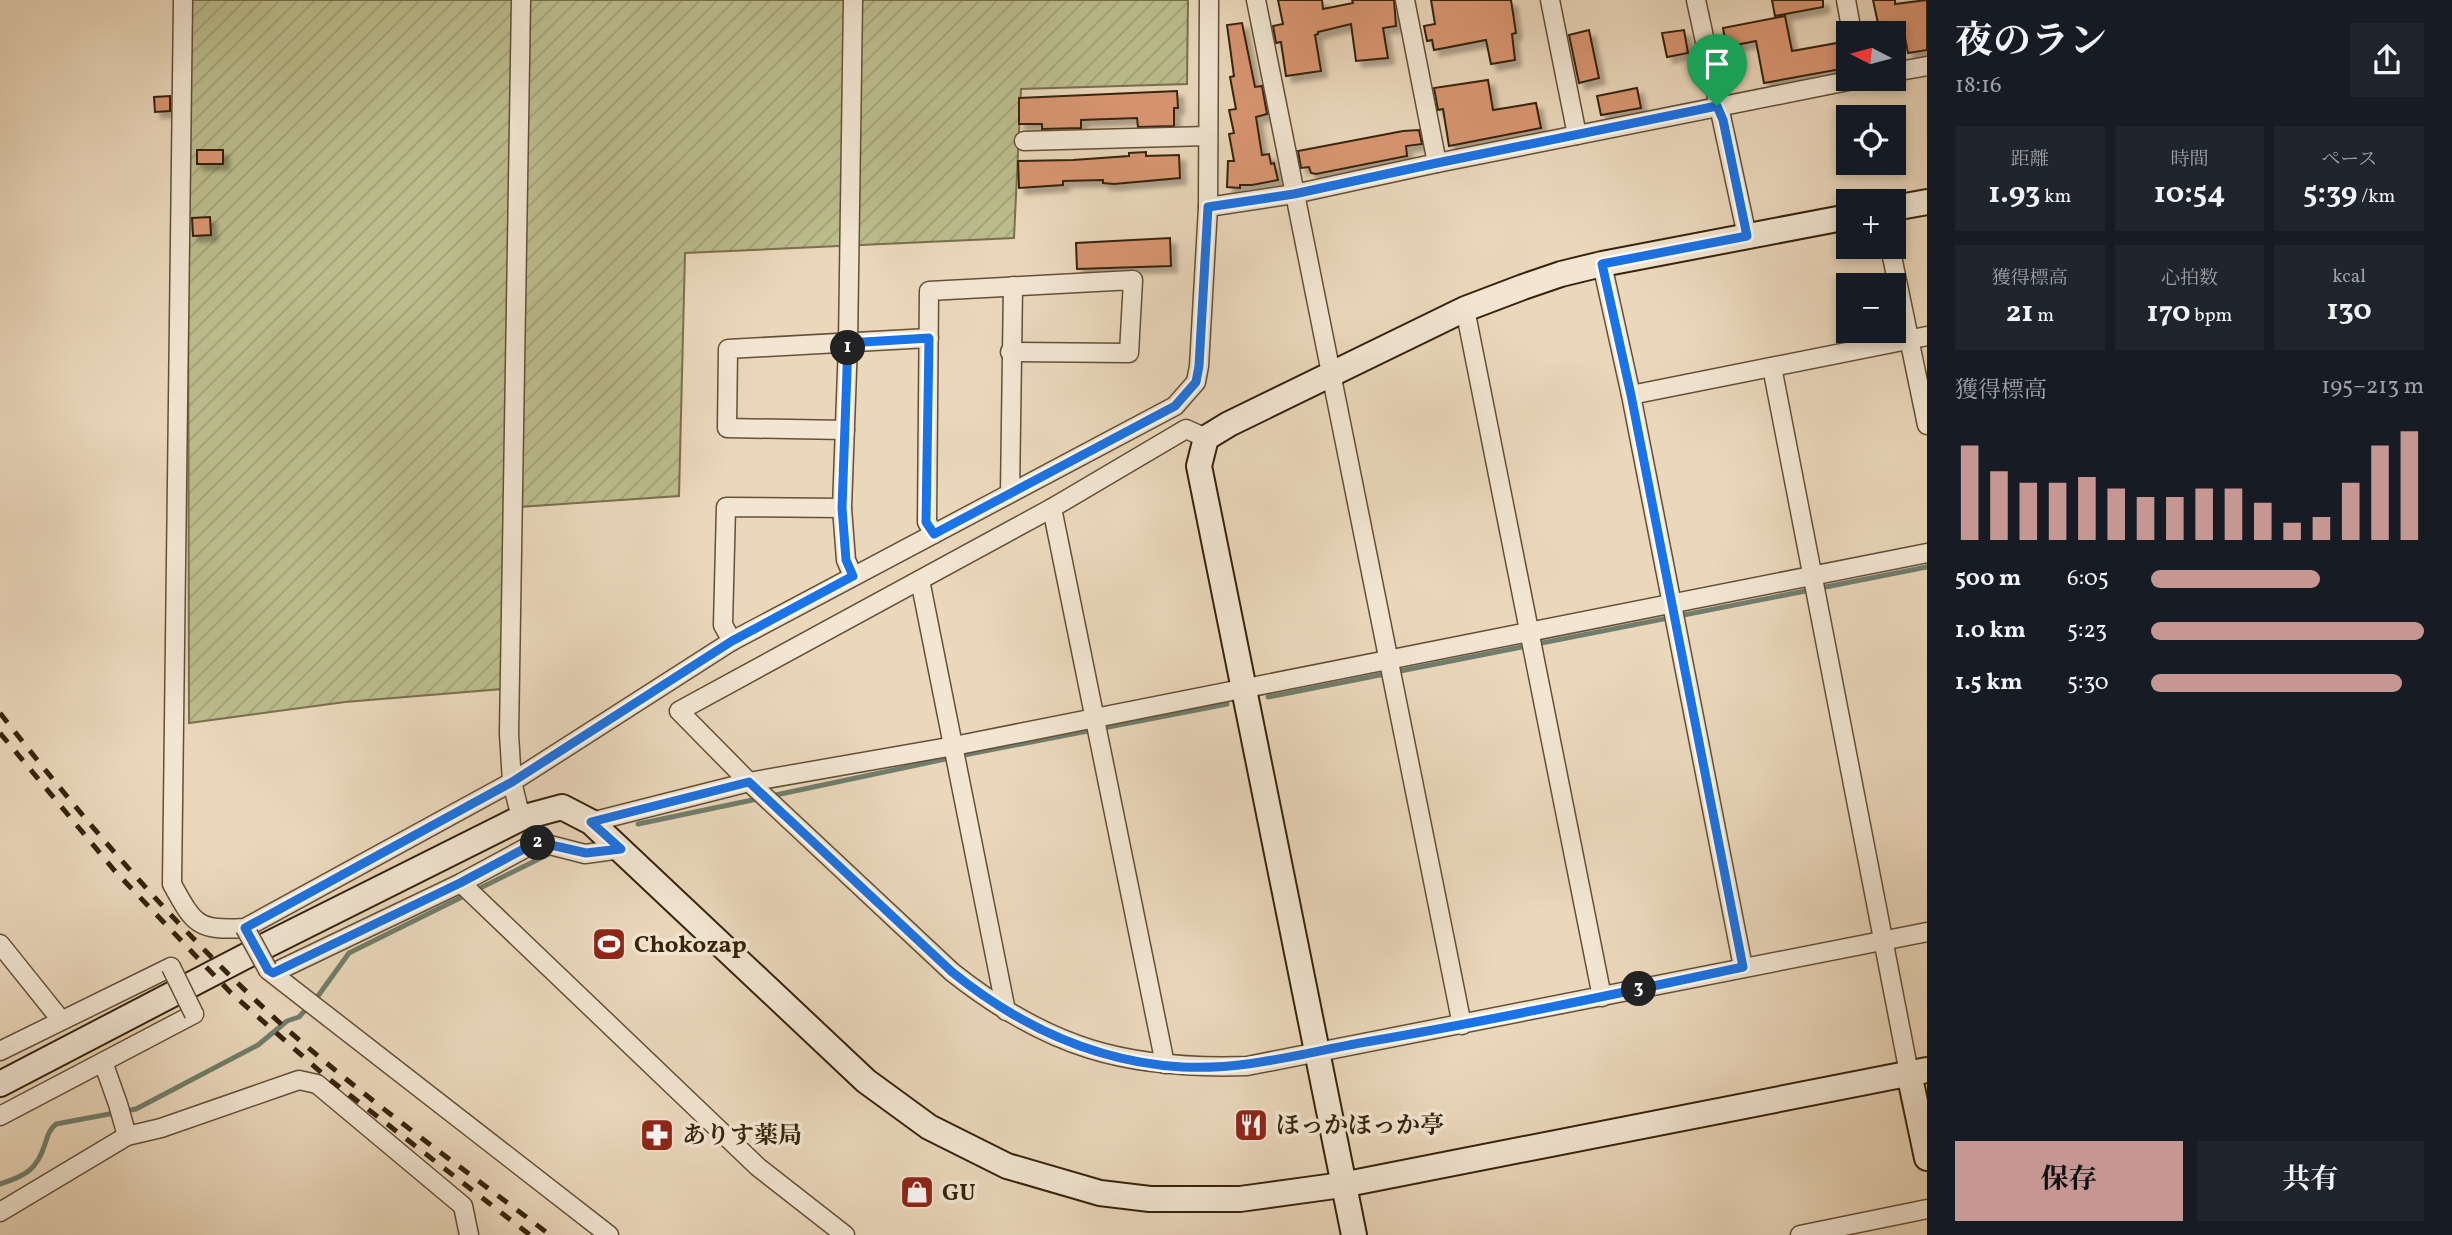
<!DOCTYPE html>
<html lang="ja">
<meta charset="utf-8">
<style>
:root{--surface:#171b24;--page:#20242c;--text:#f1f3f6;--muted:#9ea1a6;--accent:#c59692}
body{margin:0;font-family:Vollkorn,"Noto Serif JP",serif;background:var(--page);color:var(--text);height:100vh;display:flex;flex-direction:column;font-size:26px;white-space:nowrap}
*{box-sizing:border-box;margin:0}
p{font-size:23px;color:var(--muted)}
.icon{flex:none;width:38px;height:38px;fill:none;stroke:currentColor;stroke-width:2;stroke-linecap:round;stroke-linejoin:round}
.map{position:relative;flex:1;overflow:hidden}
.panel{display:flex;flex-direction:column;background:var(--surface);width:525px}
.panel>*{flex:none}
.needle{width:46px;rotate:276deg}
.buttons{position:absolute;left:1836px;top:21px;display:grid;gap:14px}
.buttons a{display:grid;place-items:center;width:70px;height:70px;border-radius:0px;background:var(--surface);box-shadow:0 4px 10px #0003;font-size:35px}
.pin{position:absolute;display:grid;place-items:center;width:60px;height:60px;color:#fff;margin:-72px -30px;border-radius:50% 50% 50% 0;rotate:-45deg;box-shadow:0 0 7px #0007}
.pin .icon{rotate:45deg}
.km{position:absolute;width:35px;height:35px;margin:-18px;border-radius:50%;background:#222;color:#fff;font-size:19px;line-height:35px;text-align:center}
.round{display:grid;place-items:center;flex:none;width:74px;height:74px;border-radius:0px;background:var(--page)}
.summary{display:flex;align-items:center;justify-content:space-between;height:119px;padding:0 28px}
h1{font-size:38px;font-weight:700;line-height:52px}
.metrics{display:grid;grid-template-columns:repeat(3,1fr);gap:10px;height:119px;padding:7px 28px}
.metrics div{display:grid;align-content:center;border-radius:0px;background:var(--page);text-align:center}
.metrics b{font-size:30px;font-weight:700}
.metrics small{font-size:19px;font-weight:400}
.metrics p{font-size:19px}
.chart{height:196px;padding:14px 28px}
.chart p{display:flex;justify-content:space-between}
.chart svg{width:100%;height:126px;margin-top:7px;stroke:var(--accent);stroke-width:6}
.button{display:flex;gap:14px;margin-top:auto;padding:14px 28px}
.button a{flex:1;height:80px;border-radius:0px;background:var(--accent);color:#111;font-size:28px;font-weight:700;line-height:80px;text-align:center}
.button a+a{background:var(--page);color:var(--text)}
ul{padding:0 28px;list-style:none;font-size:23px}
li{display:grid;grid-template-columns:112px 84px 1fr;align-items:center;height:52px}
li i{height:18px;border-radius:9px;background:var(--accent)}
main{display:flex;flex:1;min-height:0}
.map>svg:first-child{display:block}
.garden{fill:url(#garden-furrows);stroke:#79704c;stroke-width:2}
.lines{fill:none;stroke-linecap:round;stroke-linejoin:round}
.stream{stroke:#717e6c;stroke-width:5}
.building{fill:#d99672;stroke:#36230b;stroke-width:2;filter:url(#shadow)}
.street-casing{stroke:#635037;stroke-width:21}
.secondary-casing{stroke:#36230b;stroke-width:28}
.street{stroke:#f2e6d3;stroke-width:18}
.secondary{stroke:#f2e6d3;stroke-width:24}
.rail{stroke:#36230b;stroke-width:5;stroke-dasharray:12 12;stroke-linecap:butt}
.street-bridge-casing{stroke:#635037;stroke-width:21;stroke-linecap:butt}
.street-bridge{stroke:#f2e6d3;stroke-width:18}
.route-casing{stroke:#fff;stroke-width:14}
.route{stroke:#1a73e8;stroke-width:9}
.labels{text-anchor:middle;stroke-width:7;stroke-linejoin:round;paint-order:stroke}
.poi-label{font-size:24px;font-weight:bold;fill:#36230b;stroke:#f2e6d3;text-anchor:start}
</style>
<main>
<div class="map">
<svg width="1927" height="1235" viewBox="0 0 1927 1235">
<defs>
<pattern id="garden-furrows" width="10" height="10" patternUnits="userSpaceOnUse" patternTransform="scale(1.75)"><rect width="10" height="10" fill="#bcbd8d"/><path d="M-1 1l2-2M0 10L10 0M9 11l2-2" fill="none" stroke="#a2a278"/></pattern>
<filter id="shadow"><feDropShadow dx="6" dy="6" stdDeviation="2" flood-color="#0004"/></filter>
</defs>
<rect width="100%" height="100%" fill="#ebd8bc"/>
<filter id="stains"><feTurbulence type="fractalNoise" baseFrequency=".00286" numOctaves="4"/><feColorMatrix values="0 0 0 0 .2 0 0 0 0 .09 0 0 0 0 .02 0 0 0 .5 -.17"/></filter>
<radialGradient id="worn" r=".72"><stop offset=".6" stop-color="#630" stop-opacity="0"/><stop offset="1" stop-color="#630" stop-opacity=".3"/></radialGradient>
<polygon class="garden" points="190,0 1188,0 1187,84 1021,89 1014,238 685,253 679,496 506,508 502,689 345,702 189,723 188,239"/>
<g class="lines">
<g class="stream">
<polyline points="1268,697 1927,567"/>
<polyline points="771,796 969,754 1227,704"/>
<polyline points="638,824 762,798"/>
<path d="M0,1184C25,1176 37,1170 45,1144C48,1135 49,1130 56,1124L136,1109L258,1045L287,1021L299,1017L318,996L349,953L551,853"/>
</g>
</g>
<g class="building">
<polygon points="1278,0 1322,0 1323,9 1353,3 1352,0 1394,0 1396,26 1383,28 1388,58 1356,61 1351,24 1318,32 1318,34 1315,35 1321,71 1286,76 1281,42 1276,43 1273,26 1283,24"/>
<polygon points="1431,0 1511,0 1516,33 1512,34 1515,60 1491,64 1486,40 1434,50 1432,40 1427,41 1424,26 1435,24"/>
<polygon points="1772,0 1823,0 1823,7 1775,16"/>
<polygon points="1873,0 1895,0 1895,4 1927,0 1927,50 1908,53 1902,23 1879,28"/>
<polygon points="1785,16 1792,51 1837,43 1841,69 1764,83 1756,41 1726,47 1723,28"/>
<polygon points="1242,23 1255,87 1262,86 1267,114 1256,117 1262,155 1269,154 1271,164 1274,163 1278,180 1252,185 1240,185 1240,188 1227,187 1228,161 1234,161 1229,134 1234,133 1229,110 1236,109 1230,77 1234,76 1227,25"/>
<polygon points="1589,30 1599,78 1579,83 1569,35"/>
<polygon points="1684,30 1688,53 1667,57 1662,33"/>
<polygon points="1488,80 1493,110 1536,103 1541,128 1449,146 1443,109 1438,110 1434,88"/>
<polygon points="1637,88 1641,108 1601,115 1597,96"/>
<polygon points="1177,91 1178,108 1174,108 1174,126 1138,127 1137,118 1081,120 1081,128 1042,129 1042,124 1019,124 1019,98"/>
<polygon points="170,96 170,111 155,112 154,97"/>
<polygon points="1419,130 1422,144 1406,146 1407,156 1316,174 1311,173 1309,167 1301,168 1298,151 1403,131"/>
<rect x="197" y="150" width="26" height="14"/>
<polygon points="1146,152 1146,156 1179,155 1180,178 1114,184 1103,183 1103,180 1063,181 1063,185 1019,188 1018,161 1073,160 1129,156 1129,153"/>
<polygon points="210,217 211,235 193,236 192,218"/>
<polygon points="1170,238 1171,266 1077,269 1076,243"/>
</g>
<g class="lines">
<g class="street-casing">
<g id="street">
<path d="M183,0L172,884C194,924 197,931 245,928L512,782L732,641L1175,406L1196,382L1199,366L1208,207L1209,0"/>
<polyline points="521,0 509,734 512,782 521,818"/>
<polyline points="1256,0 1462,1025"/>
<polyline points="1405,0 1437,163"/>
<polyline points="1550,0 1577,135"/>
<polyline points="1696,0 1747,236"/>
<polyline points="1846,0 1852,33"/>
<polyline points="1894,72 1927,66"/>
<polyline points="1024,141 1207,136"/>
<polyline points="1208,207 1294,194 1437,163 1858,79"/>
<polyline points="1890,247 1927,425"/>
<polyline points="1602,264 1631,395 1743,967"/>
<polyline points="1465,309 1602,997"/>
<polyline points="1772,367 1909,1073"/>
<polyline points="1631,395 1927,336"/>
<polyline points="845,430 727,428 728,349 929,338"/>
<path d="M1206,438L1186,429L1052,508L679,711L749,782L952,972C1048,1048 1126,1070 1247,1066L1927,932"/>
<polyline points="1010,492 1013,286"/>
<polyline points="1052,508 1165,1064"/>
<polyline points="934,534 927,522 929,291 1133,280 1129,353 1010,352"/>
<polyline points="853,576 846,560 842,508 848,343 853,0"/>
<polyline points="920,580 1006,1011"/>
<polyline points="732,641 723,625 726,507 842,508"/>
<polyline points="591,822 749,782 954,746 1927,553"/>
<polyline points="461,883 758,1167 845,1235"/>
<polyline points="0,944 61,1020"/>
<polyline points="268,970 609,1235"/>
<polyline points="273,973 461,883 533,844 542,843 585,854 621,849"/>
<polyline points="0,1051 171,967"/>
<polyline points="103,1062 118,1104 127,1136"/>
<polyline points="0,1116 194,1014"/>
<polyline points="0,1212 127,1136 161,1128 299,1080 317,1084 463,1206 469,1235"/>
<polyline points="1800,1235 1927,1209"/>
</g>
</g>
<g class="secondary-casing">
<g id="secondary">
<polyline points="1894,208 1927,202"/>
<polyline points="1909,1073 1927,1158"/>
<polyline points="0,1084 267,945 521,818 562,807 591,822 866,1081 929,1127 1007,1166 1100,1193 1150,1199 1240,1199 1342,1185 1927,1070"/>
<polyline points="1354,1235 1199,466 1206,438 1229,424 1465,309 1523,287 1561,274 1602,264 1848,217"/>
</g>
</g>
<use href="#street" class="street"/>
<use href="#secondary" class="secondary"/>
<g class="rail">
<path d="M0,713C86,823 177,929 280,1023C365,1099 460,1166 550,1235"/>
<polyline points="0,733 114,870 231,993 324,1075 530,1235"/>
</g>
<g class="street-bridge-casing">
<g id="street-bridge">
<polyline points="245,928 268,970"/>
<polyline points="171,967 194,1014"/>
</g>
</g>
<use href="#street-bridge" class="street-bridge"/>
</g>
<g class="lines">
<g class="route-casing">
<path id="route" d="M1717,106L1723,120L1747,236L1602,264L1631,395L1743,967C1616,994 1488,1021 1360,1043C1299,1054 1245,1070 1182,1067C1096,1062 1019,1026 952,972L749,782L591,822L621,849L586,853L542,843L533,844L460,883L273,973L268,970L245,928L512,782L732,641L853,576L846,560L842,508L848,343L929,338L926,522L934,534L1175,406L1196,382L1199,366L1208,207L1294,194L1437,163Z"/>
</g>
<use href="#route" class="route"/>
</g>
<defs>
<g id="stadium-square" transform="scale(1.75)"><rect x="-9" y="-9" width="18" height="18" rx="4" fill="#8f2418" stroke="#f2e6d3"/><path d="M0-5a6.5 5 0 1 0 0 10a6.5 5 0 1 0 0-10ZM-3.5-1.8h7v3.6h-7Z" fill="#fff"/></g>
<g id="restaurant-square" transform="scale(1.75)"><rect x="-9" y="-9" width="18" height="18" rx="4" fill="#8f2418" stroke="#f2e6d3"/><path d="M-5-6h1v4h1v-4h1v4h1v-4h1v5L-1.5 .5V6h-2V.5L-5-1ZM5-6V6H3V1.5H1.5Q1.5-4 5-6Z" fill="#fff"/></g>
<g id="pharmacy-square" transform="scale(1.75)"><rect x="-9" y="-9" width="18" height="18" rx="4" fill="#8f2418" stroke="#f2e6d3"/><path d="M-2-6h4v4h4v4h-4v4h-4v-4h-4v-4h4Z" fill="#fff"/></g>
<g id="shop-square" transform="scale(1.75)"><rect x="-9" y="-9" width="18" height="18" rx="4" fill="#8f2418" stroke="#f2e6d3"/><path d="M-5-2.5h2.3a2.7 3.5 0 0 1 5.4 0H5L5.5 6h-11ZM-1.5-2.5h3a1.5 2.3 0 0 0-3 0Z" fill="#fff"/></g>
</defs>
<g fill-rule="evenodd">
<use href="#stadium-square" x="609" y="944"/>
<use href="#restaurant-square" x="1251" y="1125"/>
<use href="#pharmacy-square" x="657" y="1135"/>
<use href="#shop-square" x="917" y="1192"/>
</g>
<g class="labels">
<g class="poi-label">
<text x="634" y="952">Chokozap</text>
<text x="1276" y="1133">ほっかほっか亭</text>
<text x="682" y="1143">ありす薬局</text>
<text x="942" y="1200">GU</text>
</g>
</g>
<rect width="100%" height="100%" filter="url(#stains)"/>
<rect width="100%" height="100%" fill="url(#worn)"/>
</svg>
<div class="buttons">
<a><svg class="needle" viewBox="-14 -14 28 28"><path d="M0-13l5 13h-10z" fill="#e53935"/><path d="M0 13l5-13h-10z" fill="#9ea1a6"/></svg></a>
<a><svg class="icon" aria-label="locate" viewBox="0 0 24 24"><circle cx="12" cy="12" r="6"/><path d="M12 2v4M12 18v4M2 12h4M18 12h4"/></svg></a>
<a>+</a>
<a>−</a>
</div>
<div class="pin" style="left:1717px;top:106px;background:#1e9e55"><svg class="icon" aria-label="arrive" viewBox="0 0 24 24"><path d="M6 21V4h12l-3 4 3 4H6"/></svg></div>
<b class="km" style="left:848px;top:348px">1</b>
<b class="km" style="left:538px;top:843px">2</b>
<b class="km" style="left:1639px;top:989px">3</b>
</div>
<section class="panel">
<div class="summary"><div><h1>夜のラン</h1><p>18:16</p></div><a class="round"><svg class="icon" aria-label="share" viewBox="0 0 24 24"><path d="M12 15V3M7 8l5-5 5 5M5 13v7h14v-7"/></svg></a></div>
<div class="metrics">
<div><p>距離</p><b>1.93<small> km</small></b></div>
<div><p>時間</p><b>10:54</b></div>
<div><p>ペース</p><b>5:39<small> /km</small></b></div>
</div>
<div class="metrics">
<div><p>獲得標高</p><b>21<small> m</small></b></div>
<div><p>心拍数</p><b>170<small> bpm</small></b></div>
<div><p>kcal</p><b>130</b></div>
</div>
<div class="chart"><p><span>獲得標高</span>195–213 m</p>
<svg viewBox="0 0 160 44" preserveAspectRatio="none"><path d="M5 44V11M15 44V20M25 44V24M35 44V24M45 44V22M55 44V26M65 44V29M75 44V29M85 44V26M95 44V26M105 44V31M115 44V38M125 44V36M135 44V24M145 44V11M155 44V6"/></svg>
</div>
<ul>
<li><b>500 m</b>6:05<i style="width:62%"></i></li>
<li><b>1.0 km</b>5:23<i style="width:100%"></i></li>
<li><b>1.5 km</b>5:30<i style="width:92%"></i></li>
</ul>
<div class="button"><a>保存</a><a>共有</a></div>
</section>
</main>
